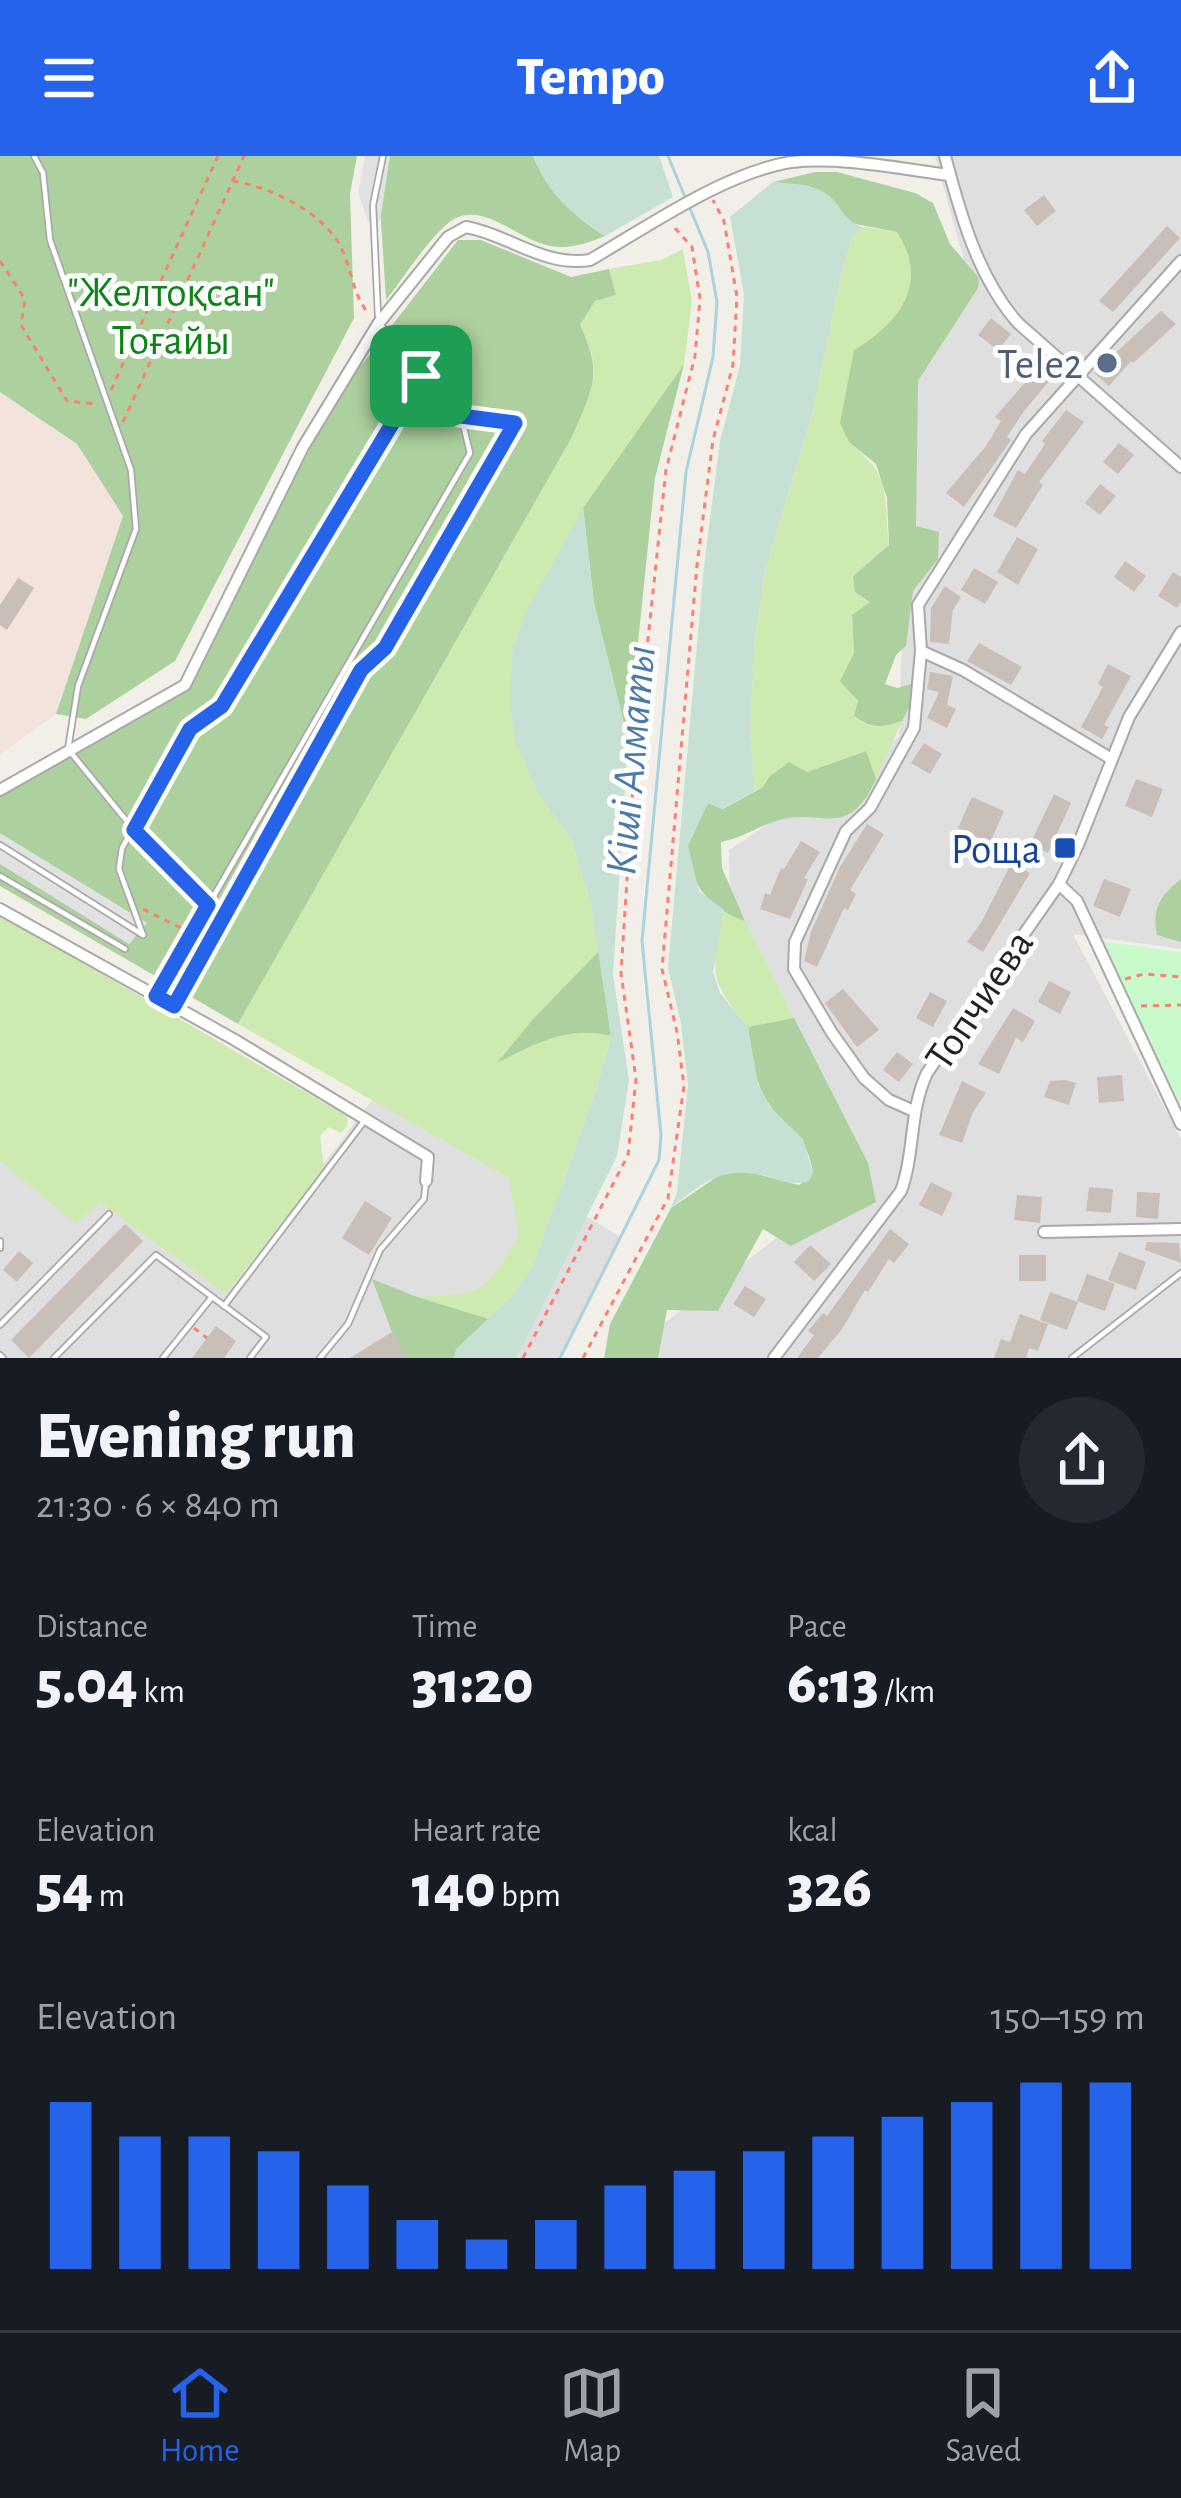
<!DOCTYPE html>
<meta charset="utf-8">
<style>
:root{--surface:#171b24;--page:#242831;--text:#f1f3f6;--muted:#9ea1a6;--line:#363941;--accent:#2563eb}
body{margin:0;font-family:"Alegreya Sans",sans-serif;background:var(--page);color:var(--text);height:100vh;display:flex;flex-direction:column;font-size:45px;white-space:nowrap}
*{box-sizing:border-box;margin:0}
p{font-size:39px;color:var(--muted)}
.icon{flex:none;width:66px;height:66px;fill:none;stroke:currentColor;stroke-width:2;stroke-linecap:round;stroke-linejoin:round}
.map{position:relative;height:1202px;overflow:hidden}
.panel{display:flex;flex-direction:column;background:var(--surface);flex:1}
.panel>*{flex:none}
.pin{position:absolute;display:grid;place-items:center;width:102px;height:102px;color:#fff;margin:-51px;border-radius:24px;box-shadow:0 6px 18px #0006}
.round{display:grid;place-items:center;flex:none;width:126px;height:126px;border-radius:63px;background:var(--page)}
.headline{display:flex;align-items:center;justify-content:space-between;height:204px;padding:0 36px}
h1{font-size:66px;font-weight:800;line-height:90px}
.stats{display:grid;grid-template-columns:repeat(3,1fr);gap:18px;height:204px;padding:12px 36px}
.stats div{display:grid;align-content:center}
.stats b{font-size:60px;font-weight:800}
.stats small{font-size:33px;font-weight:400}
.stats p{font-size:33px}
.chart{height:336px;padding:24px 36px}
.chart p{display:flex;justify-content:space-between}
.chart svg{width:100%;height:216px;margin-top:12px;stroke:var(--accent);stroke-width:6}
header{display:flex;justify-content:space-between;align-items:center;height:156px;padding:0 36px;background:var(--accent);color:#fff;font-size:54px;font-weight:800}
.tab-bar{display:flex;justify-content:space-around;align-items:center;height:168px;border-top:3px solid var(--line);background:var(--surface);font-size:33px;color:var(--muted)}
.tab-bar a{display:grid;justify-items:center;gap:6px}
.tab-bar .current{color:var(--accent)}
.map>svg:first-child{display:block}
.residential{fill:#e0dfdf}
.military{fill:#f3e3dd}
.grass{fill:#cdebb0}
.forest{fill:#add19e}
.wetland{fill:#c6e0d4}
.park{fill:#c8facc}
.parking{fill:#e2e2e2}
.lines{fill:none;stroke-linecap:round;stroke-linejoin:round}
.stream{stroke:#aad3df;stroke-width:3}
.building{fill:#c7bfb8}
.service-casing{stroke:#a9a9a9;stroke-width:8}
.minor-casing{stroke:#a9a9a9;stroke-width:14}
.path{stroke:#fa8072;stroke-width:3;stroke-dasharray:6 6;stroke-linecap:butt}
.service{stroke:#fff;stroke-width:4.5}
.minor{stroke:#fff;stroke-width:10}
.route-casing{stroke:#fff;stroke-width:24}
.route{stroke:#2563eb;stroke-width:15}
.service-dot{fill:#5c6f8a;stroke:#fff;stroke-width:4.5}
.transit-dot{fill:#1a4fb4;stroke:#fff;stroke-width:4.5}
.labels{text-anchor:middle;stroke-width:10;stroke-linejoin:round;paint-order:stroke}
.park-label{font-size:42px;fill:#0c8416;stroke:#fff}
.service-label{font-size:42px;fill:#4e5e75;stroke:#fff;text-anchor:end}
.transit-label{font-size:42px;fill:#164399;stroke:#fff;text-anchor:end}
.street-label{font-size:42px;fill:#222;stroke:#fff}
.water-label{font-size:45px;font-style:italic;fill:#4a7aab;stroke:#fff}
</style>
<header><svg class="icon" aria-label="menu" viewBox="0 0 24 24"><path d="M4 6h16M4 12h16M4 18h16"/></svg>Tempo<svg class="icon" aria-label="share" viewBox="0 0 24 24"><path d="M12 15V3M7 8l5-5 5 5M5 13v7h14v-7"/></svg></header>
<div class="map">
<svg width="1181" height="1202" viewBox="0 0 1181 1202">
<rect width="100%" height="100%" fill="#f2efe9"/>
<g class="residential">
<polygon points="935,0 1181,0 1181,793 1073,778 1181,983 1181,1202 650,1202 663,1168 853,1024 731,799 729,694 899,581 910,222 973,137"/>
<polygon points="378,936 621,1081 560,1202 0,1202 0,975 230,1132"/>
</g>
<polygon class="military" points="0,236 77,288 123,360 56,558 0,598"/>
<g class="grass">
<path d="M863,71L898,76C930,127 900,166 854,194L849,286C895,324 882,336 889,389L853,420L871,445L852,460L854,497L841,525L858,545L854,561C871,573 882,572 902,565L876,623L865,595L807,616L769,621L763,631L755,635L750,575L755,482L765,416L812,258L841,120L852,81Z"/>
<path d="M683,93L692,145L684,208L583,352L540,641L571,683L591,749L599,795L533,863L500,904C542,889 562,867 611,880L596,934L533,1110L512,1140L489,1163L417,1141C486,1138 484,1138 519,1079L509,1022L238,868L572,281C592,234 605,218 580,169L595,145L616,139L609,113L661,104Z"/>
<path d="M724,754L745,765L794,862L748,871C706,820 712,817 724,754Z"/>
<polygon points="0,759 347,960 348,969 341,977 328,971 320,980 324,1012 226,1138 101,1047 75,1067 0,1005"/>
</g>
<g class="forest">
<polygon points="0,0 357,0 350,38 354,162 175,505 86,563 56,558 123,360 77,288 0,236"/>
<path d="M390,0H533C549,38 571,58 605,80C585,88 572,93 550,90C516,84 479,39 446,69C423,90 405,120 386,144L380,50Z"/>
<path d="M815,16H837L915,37L933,47L950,88L979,122L978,132L918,225L916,370L939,376L938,403L913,435L906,490L896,499L885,528L897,532L911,528L913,544L902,565C882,572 871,573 854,560L858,545L840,525L854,497L852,459L870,446L855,436L853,420L889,389L887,342L876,308L849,286L840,267L854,194C900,166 930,127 897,76L850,67L809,30L773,26Z"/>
<path d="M458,84H481L571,121L609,113L616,139L595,145L580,169C604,218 592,234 572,281L238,868L0,730V639L187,533L336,242Z"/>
<polygon points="684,208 655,322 628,584 594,447 583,352"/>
<path d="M866,595L876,623C847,687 821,650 776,665C757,671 742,682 721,686L722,712L745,765C713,755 687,727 688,692C688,678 701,659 708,647L723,653L763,631L769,621L789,606L807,616Z"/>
<path d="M1181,723V786L1157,779C1151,752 1161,739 1181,723Z"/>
<path d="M599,795L611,880C567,869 536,888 497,907L533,863Z"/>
<path d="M794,862L868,1007L876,1046L791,1090L763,1073L718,1155L667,1154L658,1202H604L610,1168L671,1052L721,1018L745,1015L799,1029L813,1017C808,978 785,974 767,945C753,923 752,896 748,871Z"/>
<polygon points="372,1123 417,1141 489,1163 457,1193 454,1202 407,1202 392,1176"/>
</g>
<g class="wetland">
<path d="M533,0H659L673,41L605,80C571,58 549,38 533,0Z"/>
<path d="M773,26C790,28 810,27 825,37C841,47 842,65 863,71L852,81L841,120L812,258L765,416L755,482L750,575L755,635L722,653L708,647L688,690L699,735L724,754L713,816L720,837L748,871L758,928L770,951L803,983L813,1017L809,1025C795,1030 785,1025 770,1021C724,1009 707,1023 671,1052L677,1036L688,929L681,867L668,812L704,410L720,285L740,209L744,138L730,61Z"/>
<polygon points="583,352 594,447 628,584 613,819 629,924 617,1000 516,1202 454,1202 456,1193 512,1140 533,1110 596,934 611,880 591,749 571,683 540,641 515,585 510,547 513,491 528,452"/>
</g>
<polygon class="park" points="1100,785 1181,796 1181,949"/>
<g class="parking">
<polygon points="365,0 390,0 380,65 368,66 358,36"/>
<polygon points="0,677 147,767 129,788 0,708"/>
</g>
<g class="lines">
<g class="stream">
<polyline points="668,0 685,41"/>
<polyline points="560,1202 659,1004 661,979 642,785 686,316 713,201 717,146 708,96 689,50"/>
</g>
</g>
<g class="building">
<polygon points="1044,39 1056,55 1037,70 1024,54"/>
<polygon points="1167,70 1180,82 1113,156 1099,145"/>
<polygon points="1161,155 1176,168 1133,207 1131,205 1109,230 1094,217"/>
<polygon points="991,162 1011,178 998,194 978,179"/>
<polygon points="1045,204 1061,218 1053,227 1050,224 1024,255 1007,281 1011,284 964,351 946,337 986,290 1001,265 995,261"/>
<polygon points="1066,254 1084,266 1039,326 1043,329 1016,372 993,360 1018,314 1025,318 1045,288 1042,285"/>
<polygon points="1119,287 1134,299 1118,318 1103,306"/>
<polygon points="1100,328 1116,340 1100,359 1085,347"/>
<polygon points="1017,381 1038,393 1018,429 997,416"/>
<polygon points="1125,405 1146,420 1134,436 1114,421"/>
<polygon points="974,412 998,426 985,448 961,434"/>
<polygon points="1173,416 1181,421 1181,446 1177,452 1158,440"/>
<polygon points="18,422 34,432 7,474 0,469 0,449"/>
<polygon points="945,430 961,441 953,454 949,488 930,486 931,452"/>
<polygon points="979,487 1022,511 1011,529 967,505"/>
<polygon points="1108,508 1131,520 1104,569 1109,571 1102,583 1081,571 1103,531 1098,528"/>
<polygon points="930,516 953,520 947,549 956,553 947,572 927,562 939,536 927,533"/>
<polygon points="924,587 942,598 930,618 911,607"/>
<polygon points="1136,623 1163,633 1152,661 1125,650"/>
<polygon points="1054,638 1071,647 1048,697 1030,688"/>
<polygon points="972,641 1004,655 990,687 958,672"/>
<polygon points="867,668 884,678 850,734 856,738 848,754 844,752 817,811 804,805 811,776 840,711"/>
<polygon points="801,685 820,696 804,722 808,723 790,763 760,753 765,737 770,739 781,712 784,713"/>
<polygon points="1012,706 1030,717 983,796 967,786 982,765"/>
<polygon points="1104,723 1131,733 1120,761 1093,750"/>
<polygon points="1049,825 1071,836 1060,858 1038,846"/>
<polygon points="843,833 879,874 857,891 825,847"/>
<polygon points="930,836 947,845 933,871 916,862"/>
<polygon points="1013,852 1035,865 1023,886 1016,882 999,918 978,908"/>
<polygon points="897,896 913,908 899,926 883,914"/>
<polygon points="1122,919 1124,945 1099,947 1097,921"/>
<polygon points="1066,924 1076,927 1069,949 1044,941 1050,925"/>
<polygon points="962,925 986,937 973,956 962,987 939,979"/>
<polygon points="931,1026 953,1037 942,1060 919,1049"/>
<polygon points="1089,1031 1113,1033 1111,1057 1086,1055"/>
<polygon points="1137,1036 1160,1037 1158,1063 1136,1061"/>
<polygon points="1017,1039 1042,1041 1040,1067 1014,1064"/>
<polygon points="365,1045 392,1062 369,1099 342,1082"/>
<polygon points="125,1068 143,1085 29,1202 11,1184"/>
<polygon points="890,1073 909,1088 894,1107 889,1103 868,1136 865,1134 842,1173 818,1202 797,1202 814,1179 808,1175 823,1157 827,1160"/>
<polygon points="1147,1086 1179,1087 1181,1107 1145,1094"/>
<polygon points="810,1089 831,1108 814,1125 794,1106"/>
<polygon points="19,1095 33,1107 17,1126 3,1114"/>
<polygon points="1119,1096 1146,1106 1136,1134 1108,1124"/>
<rect x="1019" y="1099" width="27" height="26"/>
<polygon points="1087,1118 1115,1128 1105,1155 1077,1145"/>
<polygon points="745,1130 766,1143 754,1161 733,1148"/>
<polygon points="1050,1136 1078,1146 1067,1174 1040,1164"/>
<polygon points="1020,1158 1048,1168 1038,1195 1029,1192 1026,1202 994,1202 1001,1183 1010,1186"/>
<polygon points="216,1170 236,1185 224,1202 192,1202"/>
<polygon points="392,1176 408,1202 350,1202"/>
</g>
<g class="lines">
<g class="service-casing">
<g id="service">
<polyline points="34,0 43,17 50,84 131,314 136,373 78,530 68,593 134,674"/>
<polyline points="378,160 373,49 383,0"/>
<polyline points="0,689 143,779"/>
<polyline points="0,720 125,793"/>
<polyline points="143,779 119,713 122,692 191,573 222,550 421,220"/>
<polyline points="156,840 470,297 461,260 405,203 391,178 381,170"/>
<polyline points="174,850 361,513 385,492 515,267 461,260"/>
<polyline points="0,1085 0,1092"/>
<polyline points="224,1150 365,964"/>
<polyline points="0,1169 109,1058"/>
<polyline points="0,1199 3,1202"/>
<polyline points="54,1202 156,1099 266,1181 250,1202"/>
<polyline points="163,1202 212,1141"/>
<polyline points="320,1202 348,1168 380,1094 424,1043 426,1025"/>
<polyline points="1072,1202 1181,1117"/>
</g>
</g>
<g class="minor-casing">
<g id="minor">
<path d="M945,0C960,57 978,122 1018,167L1181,311"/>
<polyline points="921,495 963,514 1110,602"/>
<path d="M0,634L185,529L303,291L378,168L448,81L466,71C510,79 543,111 590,104C649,70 724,17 791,6C842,0 900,13 950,19"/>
<polyline points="1059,728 1077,745 1181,968"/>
<polyline points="0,753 235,884 428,1001 426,1025"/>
<polyline points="914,955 889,944 864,922 832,877 794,813 795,786 846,675 870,652 914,572 921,495 918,449 1026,278 1181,105"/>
<polyline points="1044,1076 1181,1073"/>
<path d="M774,1202L901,1035C915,997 909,955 927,917L1059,728L1078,689L1129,561L1181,476"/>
</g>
</g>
<g class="path">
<path d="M233,25C271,31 328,58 343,96C352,117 354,141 369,158"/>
<polyline points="0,105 25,143 21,169 67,245 96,248"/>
<polyline points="111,234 218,0"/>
<polyline points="123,266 244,0"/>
<polyline points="142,682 203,744"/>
<polyline points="143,753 183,773"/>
<polyline points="1125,823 1144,818 1181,821"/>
<polyline points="1141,850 1181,849"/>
<polyline points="194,1172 207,1182"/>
<polyline points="523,1202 628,999 636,923 621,817 634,615 666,314 695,200 700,143 692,91 673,70"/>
<polyline points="583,1202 668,1042 684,930 677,876 662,813 697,409 713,284 733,209 737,141 724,65 713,44"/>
</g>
<use href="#service" class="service"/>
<use href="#minor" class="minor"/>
</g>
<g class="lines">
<g class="route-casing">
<polygon id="route" points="421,220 461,260 515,267 385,492 361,514 174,850 156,840 208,749 134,674 190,573 222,550"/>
</g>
<use href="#route" class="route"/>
</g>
<circle class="service-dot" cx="1107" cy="207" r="12"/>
<rect class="transit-dot" x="1053" y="680" width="24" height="24" rx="6"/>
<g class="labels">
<g class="park-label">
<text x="171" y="150">"Желтоқсан"<tspan x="171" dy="48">Тоғайы</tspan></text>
</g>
<g class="service-label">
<text x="1083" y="222">Tele2</text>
</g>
<g class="transit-label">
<text x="1041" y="707">Роща</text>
</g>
<g class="street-label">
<text transform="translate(978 843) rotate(-56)" y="15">Топчиева</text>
</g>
<g class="water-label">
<text transform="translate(629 604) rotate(-85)" y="16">Кіші Алматы</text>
</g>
</g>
</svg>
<div class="pin" style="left:421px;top:220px;background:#1e9e55"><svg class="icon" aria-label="arrive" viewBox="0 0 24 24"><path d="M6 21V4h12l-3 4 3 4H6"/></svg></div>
</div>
<section class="panel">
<div class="headline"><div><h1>Evening run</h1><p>21:30 · 6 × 840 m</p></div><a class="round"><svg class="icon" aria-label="share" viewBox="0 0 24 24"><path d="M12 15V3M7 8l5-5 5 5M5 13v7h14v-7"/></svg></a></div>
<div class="stats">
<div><p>Distance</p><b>5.04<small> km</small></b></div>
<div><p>Time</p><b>31:20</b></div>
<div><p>Pace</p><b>6:13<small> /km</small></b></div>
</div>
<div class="stats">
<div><p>Elevation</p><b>54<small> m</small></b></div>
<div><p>Heart rate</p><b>140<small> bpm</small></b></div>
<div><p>kcal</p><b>326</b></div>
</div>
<div class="chart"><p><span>Elevation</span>150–159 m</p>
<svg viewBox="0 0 160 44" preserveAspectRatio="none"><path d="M5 44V10M15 44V17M25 44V17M35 44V20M45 44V27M55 44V34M65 44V38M75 44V34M85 44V27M95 44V24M105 44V20M115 44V17M125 44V13M135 44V10M145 44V6M155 44V6"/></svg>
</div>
</section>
<nav class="tab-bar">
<a class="current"><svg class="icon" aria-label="home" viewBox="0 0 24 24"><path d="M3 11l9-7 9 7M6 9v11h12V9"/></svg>Home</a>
<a><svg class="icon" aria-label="map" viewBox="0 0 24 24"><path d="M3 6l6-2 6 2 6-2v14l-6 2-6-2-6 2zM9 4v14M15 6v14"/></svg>Map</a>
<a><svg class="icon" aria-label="saved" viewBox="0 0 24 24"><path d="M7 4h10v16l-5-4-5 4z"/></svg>Saved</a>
</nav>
